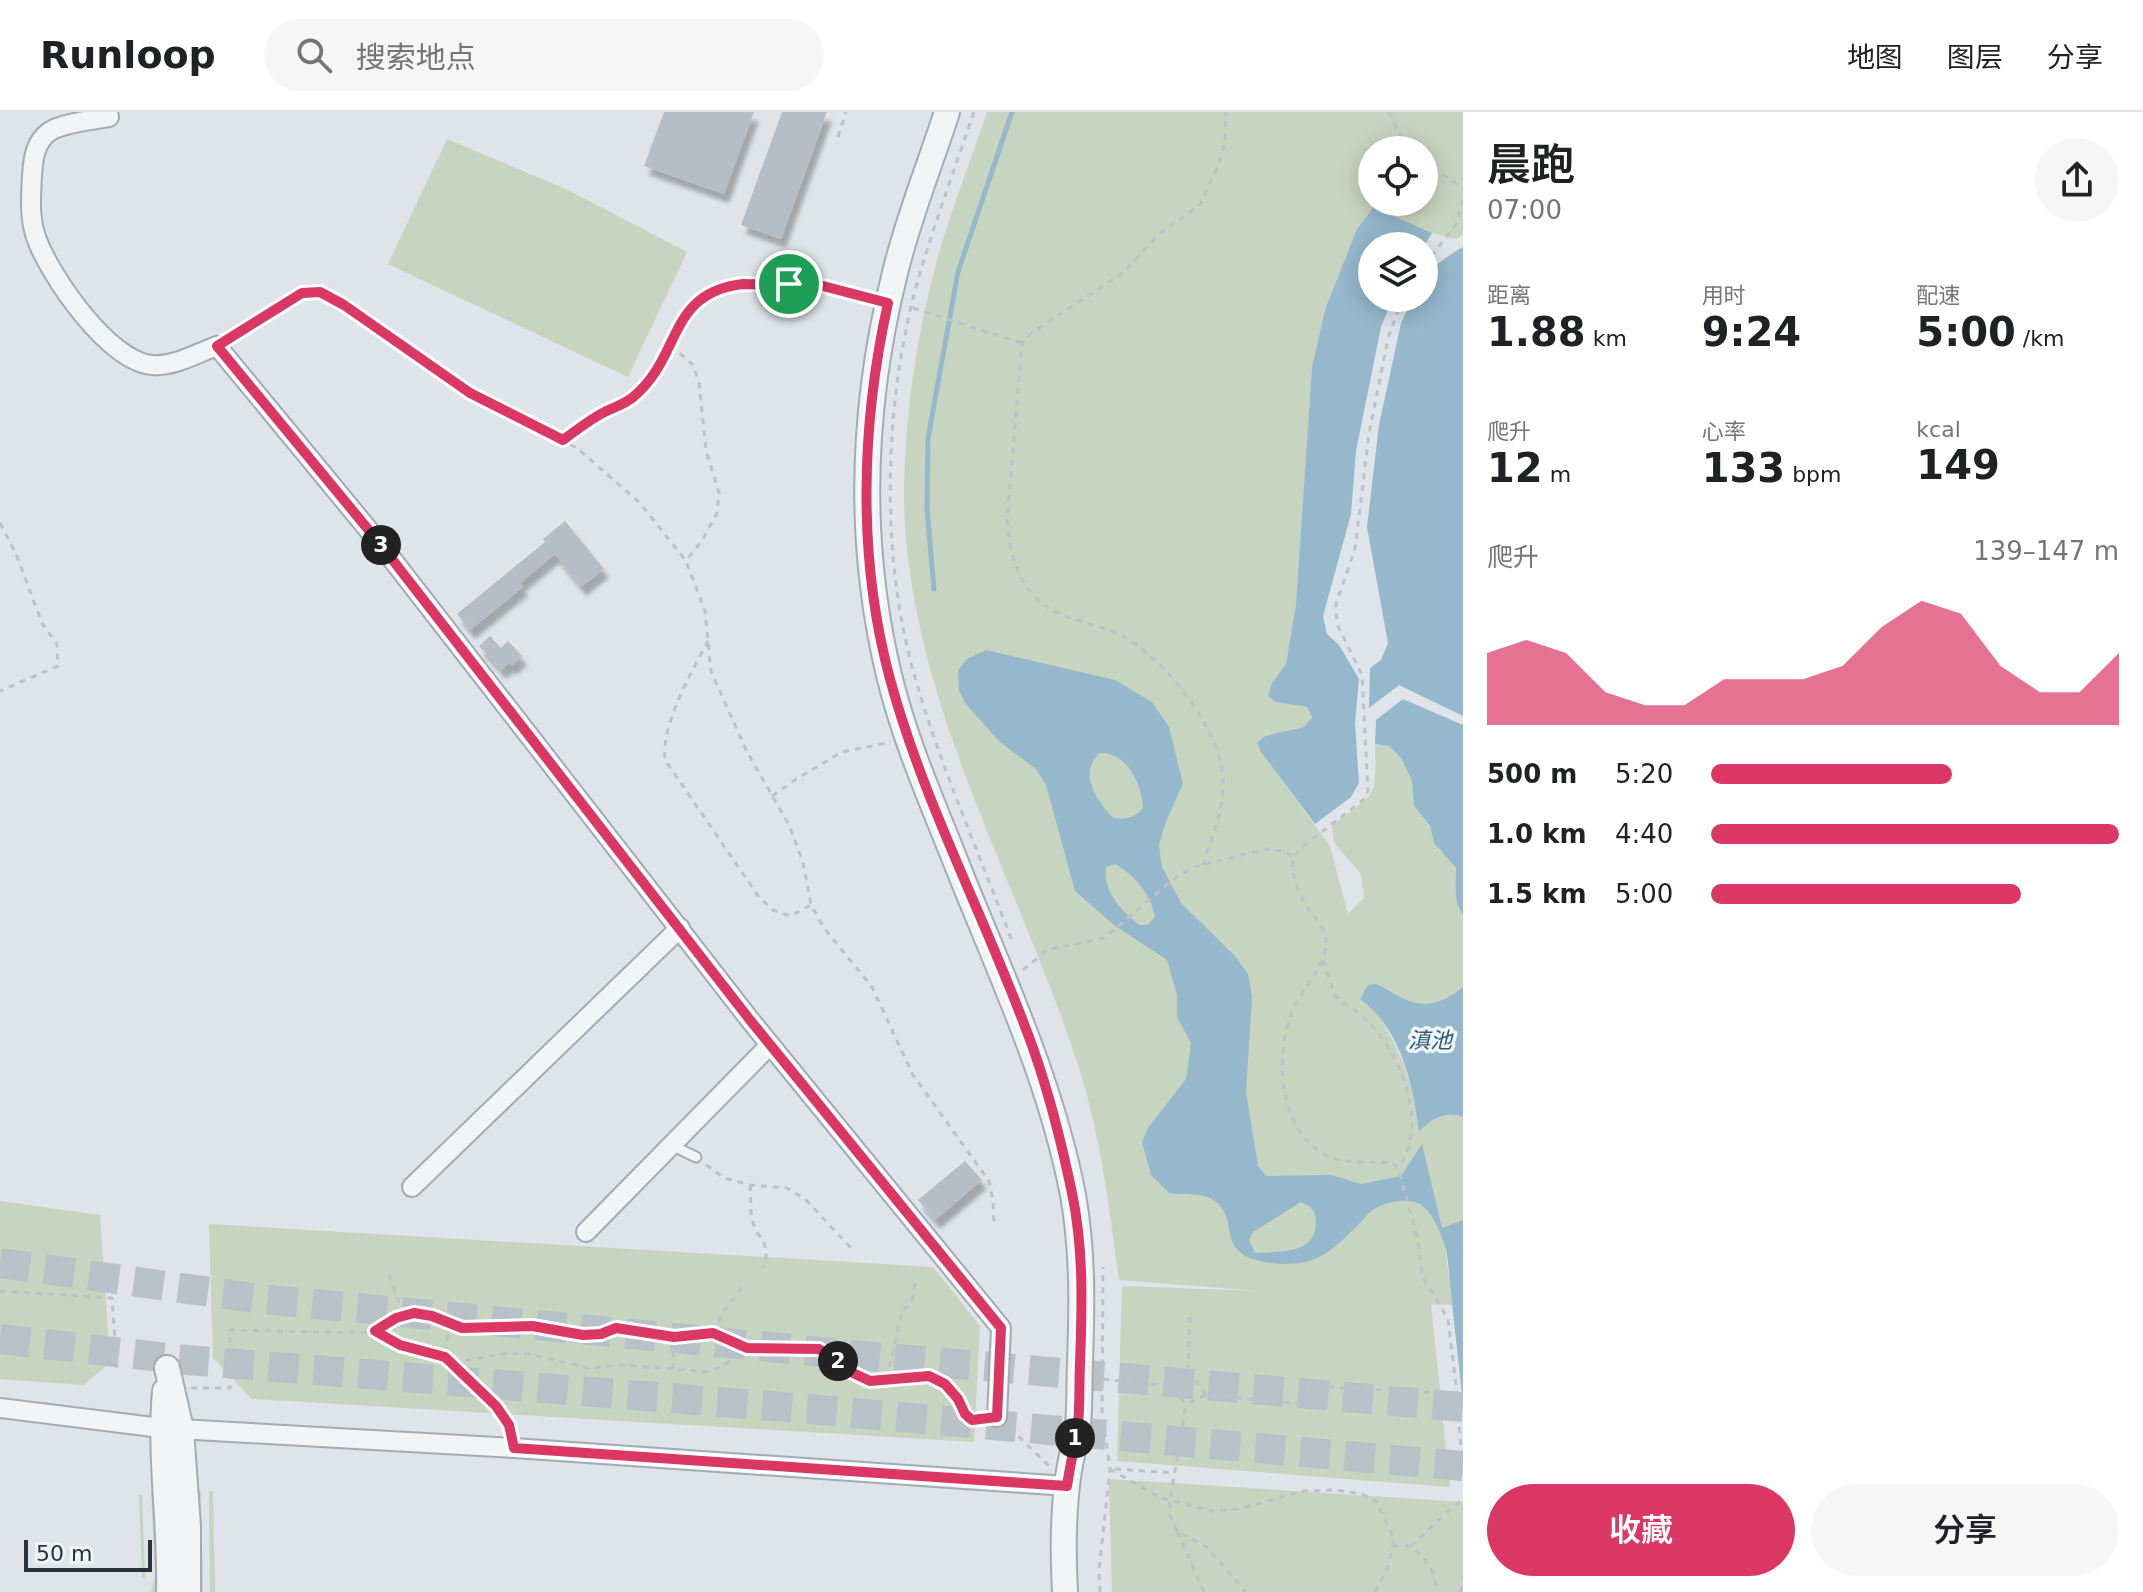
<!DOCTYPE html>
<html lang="zh">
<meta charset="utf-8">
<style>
:root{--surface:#fff;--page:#f6f6f6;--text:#202124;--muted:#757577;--line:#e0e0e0;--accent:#db3764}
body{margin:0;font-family:"DejaVu Sans","Noto Sans SC",sans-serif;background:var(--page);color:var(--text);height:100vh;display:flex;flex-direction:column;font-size:30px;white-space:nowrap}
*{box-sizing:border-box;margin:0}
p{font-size:26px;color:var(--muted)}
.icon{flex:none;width:44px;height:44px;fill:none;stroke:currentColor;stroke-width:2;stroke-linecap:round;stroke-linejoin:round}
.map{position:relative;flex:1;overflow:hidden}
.side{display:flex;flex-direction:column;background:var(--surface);width:680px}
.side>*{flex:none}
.tools{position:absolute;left:1358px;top:24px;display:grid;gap:16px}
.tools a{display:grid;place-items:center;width:80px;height:80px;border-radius:50%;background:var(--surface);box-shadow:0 4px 20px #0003;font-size:40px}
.scale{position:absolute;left:24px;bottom:20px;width:128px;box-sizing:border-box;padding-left:8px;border:4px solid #263442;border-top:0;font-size:22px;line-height:28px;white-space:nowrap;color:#263442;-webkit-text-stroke:6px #eef3f7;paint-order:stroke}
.pin{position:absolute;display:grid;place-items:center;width:68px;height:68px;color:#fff;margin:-34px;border:4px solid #fff;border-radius:50%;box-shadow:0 2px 8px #0007}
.km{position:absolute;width:40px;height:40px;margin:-20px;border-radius:50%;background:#222;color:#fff;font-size:22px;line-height:40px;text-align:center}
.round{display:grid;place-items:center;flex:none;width:84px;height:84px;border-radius:42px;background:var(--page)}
.head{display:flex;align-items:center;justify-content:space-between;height:136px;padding:0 24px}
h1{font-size:44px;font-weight:600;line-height:60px}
.figures{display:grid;grid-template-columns:repeat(3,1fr);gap:12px;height:136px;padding:8px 24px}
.figures div{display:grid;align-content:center}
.figures b{font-size:40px;font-weight:600}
.figures small{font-size:22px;font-weight:400}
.figures p{font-size:22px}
.chart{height:224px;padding:16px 24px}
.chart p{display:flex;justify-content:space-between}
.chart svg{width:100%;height:144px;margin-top:8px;fill:var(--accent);opacity:.7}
.button{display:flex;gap:16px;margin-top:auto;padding:16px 24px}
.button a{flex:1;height:92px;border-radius:48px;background:var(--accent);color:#fff;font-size:32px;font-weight:600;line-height:92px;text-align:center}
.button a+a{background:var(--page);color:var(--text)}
ul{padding:0 24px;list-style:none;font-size:26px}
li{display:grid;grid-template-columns:128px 96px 1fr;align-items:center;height:60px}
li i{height:20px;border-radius:10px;background:var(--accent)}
header{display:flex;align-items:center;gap:48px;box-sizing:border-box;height:112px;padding:0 40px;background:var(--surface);border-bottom:2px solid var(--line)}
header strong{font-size:38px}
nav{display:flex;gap:44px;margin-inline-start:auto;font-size:28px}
.search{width:560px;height:72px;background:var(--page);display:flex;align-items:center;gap:20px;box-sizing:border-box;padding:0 28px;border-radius:44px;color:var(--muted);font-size:30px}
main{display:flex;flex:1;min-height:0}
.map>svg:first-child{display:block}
.green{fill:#c7d4bf;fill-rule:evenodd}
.water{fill:#96b8cd;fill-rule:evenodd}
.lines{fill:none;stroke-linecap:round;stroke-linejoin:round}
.stream{stroke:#96b8cd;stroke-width:5}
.building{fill:#b5bec7;filter:url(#shadow)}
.primary-tunnel{stroke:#b9c1c8;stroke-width:30;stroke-dasharray:30 15;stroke-linecap:butt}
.service-casing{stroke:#a3acb4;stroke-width:13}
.minor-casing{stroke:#a3acb4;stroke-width:22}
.tertiary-casing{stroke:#a3acb4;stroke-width:28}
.path{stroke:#bcc2c8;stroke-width:3;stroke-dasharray:6 6;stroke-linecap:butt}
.service{stroke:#f1f4f7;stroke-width:9}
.minor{stroke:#f1f4f7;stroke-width:18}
.tertiary{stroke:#f1f4f7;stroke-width:24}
.route-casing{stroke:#fff;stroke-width:16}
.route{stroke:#db3764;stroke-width:10}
.labels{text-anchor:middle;stroke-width:7;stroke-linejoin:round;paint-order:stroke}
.water-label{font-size:22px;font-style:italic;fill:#2c597a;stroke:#eef3f7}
</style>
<header>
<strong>Runloop</strong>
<div class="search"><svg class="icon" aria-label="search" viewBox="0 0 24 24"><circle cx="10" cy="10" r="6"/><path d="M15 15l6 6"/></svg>搜索地点</div>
<nav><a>地图</a><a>图层</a><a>分享</a></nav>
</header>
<main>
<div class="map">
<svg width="1463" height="1480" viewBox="0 0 1463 1480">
<defs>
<filter id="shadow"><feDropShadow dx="5" dy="9" stdDeviation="2" flood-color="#0004"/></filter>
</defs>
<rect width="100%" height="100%" fill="#dee4e9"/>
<g class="green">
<path d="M987,0H1463V122L1456,127L1432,121L1374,95L1325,198L1312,255L1296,492L1286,552L1272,571L1276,590L1307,595L1312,604L1304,615L1265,624L1257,632L1261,640L1330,734L1348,802L1364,786L1361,762L1334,731L1332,714C1374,680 1377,692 1375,632L1389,634L1401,646L1412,669L1414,694L1429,714L1439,738L1452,749L1456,756V781L1459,798L1463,803V875C1431,900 1418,896 1384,875L1376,899C1402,941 1413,970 1419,1019C1433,1006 1445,999 1463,1005V1108H1461L1445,1134L1452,1193L1431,1192L1450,1375L1117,1349L1122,1174L1260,1179L1119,1168C1109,1094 1100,1018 1076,947C1015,762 904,578 904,379C905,299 917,221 938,144C952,96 971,48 987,0ZM1372,38H1424V90H1372Z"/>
<polygon points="447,27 568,78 687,140 628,265 388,152"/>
<polygon points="0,1089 100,1103 110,1250 84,1273 0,1267"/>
<polygon points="209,1112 933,1155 980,1214 974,1330 252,1287 213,1246"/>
<polygon points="1109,1367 1463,1390 1463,1480 1112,1480"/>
<polygon points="151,1377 154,1377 159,1469 156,1480 151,1480 155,1465"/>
<polygon points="197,1377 201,1379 203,1480 198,1480"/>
<polygon points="209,1379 213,1379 215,1480 210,1480"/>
<polygon points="139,1383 142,1383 145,1466 142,1465"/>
</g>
<g class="water">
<polygon points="1374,95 1432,121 1424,134 1372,134 1372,186 1393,186 1381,215 1356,339 1351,402 1323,504 1327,522 1339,533 1359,567 1355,611 1359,671 1351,685 1315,712 1261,640 1257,631 1265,624 1304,615 1312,605 1307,595 1276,590 1268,584 1272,571 1286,552 1296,492 1312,255 1325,198 1357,117"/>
<path d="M1463,135V604L1399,573L1369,596L1370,556L1381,548L1388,531L1367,415L1379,313L1401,211L1413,186H1424C1424,157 1440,149 1463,135Z"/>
<path d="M986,538L1115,568L1152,590L1169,615L1183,672L1166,709L1159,733L1162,755L1181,791L1235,844L1248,862L1252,884L1246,980L1258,1054L1266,1064L1331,1063L1361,1072L1401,1064L1422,1032L1442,1116L1463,1108V1291C1459,1255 1455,1219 1451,1182C1449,1167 1449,1148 1445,1134C1442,1123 1433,1103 1425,1096C1413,1084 1388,1089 1374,1097C1368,1101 1362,1109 1357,1114C1329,1142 1314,1156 1272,1151C1212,1144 1241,1109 1216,1090C1204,1079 1184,1084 1169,1081L1151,1063L1142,1030L1148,1016L1186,967L1191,931L1177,905V883L1167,848L1114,813L1075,779L1046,673L1036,657L1000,630L965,591L959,578L958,558L967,547ZM1100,641C1127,640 1142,672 1143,696C1134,706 1127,708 1113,706C1096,688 1078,661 1100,641ZM1115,752C1133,762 1152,783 1155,805L1147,813H1139C1122,799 1102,779 1106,755ZM1301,1090C1310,1094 1316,1098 1316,1109C1317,1144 1278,1139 1255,1141L1249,1128L1253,1120Z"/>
<path d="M1403,587L1463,613V803C1453,790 1456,772 1456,756L1434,731L1430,714L1414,694L1412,669L1401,646L1389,634L1375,632L1376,608Z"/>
<path d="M1376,872C1387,876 1395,883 1405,887C1428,898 1445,889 1463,875V1005C1445,999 1432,1006 1419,1020C1413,972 1401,917 1360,887L1368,873Z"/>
</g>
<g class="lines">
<polyline class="stream" points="934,477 927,397 928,326 958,160 1012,0"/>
</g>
<g class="building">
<polygon points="664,0 754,0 724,82 644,54"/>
<polygon points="782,0 827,0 781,127 741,113"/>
<polygon points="565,409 604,457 581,475 555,442 520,471 523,475 470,518 457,502 545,430 543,427"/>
<polygon points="490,524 501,536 508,529 522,544 512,554 509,551 501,558 479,534"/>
<polygon points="965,1049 982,1068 935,1108 918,1088"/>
</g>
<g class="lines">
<g class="primary-tunnel">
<polyline points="0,1151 261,1187 886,1246 1463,1295"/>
<polyline points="0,1227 187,1248 809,1297 1463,1354"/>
</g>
<g class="service-casing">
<polyline id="service" points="671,1033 696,1045"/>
</g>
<g class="minor-casing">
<g id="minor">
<path d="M108,0L109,5C94,8 61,11 49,20C35,30 33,47 32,64C31,84 29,105 36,125C49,163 109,250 152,253C174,255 197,241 217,234L381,433L750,908L1001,1216L997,1305"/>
<polyline points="412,1075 680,816"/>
<polyline points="586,1120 770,933"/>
<polyline points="0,1296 161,1316 514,1336 1067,1374"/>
</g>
</g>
<g class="tertiary-casing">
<g id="tertiary">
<path d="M947,0C930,53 908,106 895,161C862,293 857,430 889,563C905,630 934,694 959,758C1002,865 1051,969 1073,1083C1083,1139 1082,1194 1080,1251C1079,1271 1080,1292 1078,1312C1075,1333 1069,1352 1067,1373C1063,1408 1063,1444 1065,1480"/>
<polyline points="167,1256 181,1317 188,1415 188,1480"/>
<path d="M165,1279C159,1346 171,1413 169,1480"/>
</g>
</g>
<g class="path">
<path d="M974,0C956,53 936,107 920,161C884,284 879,438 914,562C940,653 979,741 1012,829"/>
<polyline points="1389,0 1400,23 1413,38"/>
<polyline points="838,25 846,0"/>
<polyline points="1424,48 1463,77"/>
<polyline points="1424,154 1456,112 1463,88"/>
<path d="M1403,186L1388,226L1369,322L1355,437L1336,492L1337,512L1362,563L1368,679L1363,688L1301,736L1293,746C1291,764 1300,783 1309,798C1316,808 1326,816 1326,830C1326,857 1301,876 1292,900C1274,945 1279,1019 1326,1043C1344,1053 1373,1049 1393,1051L1398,1056L1417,1125L1423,1166L1448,1207L1457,1282L1463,1364"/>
<polyline points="913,196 1022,231"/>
<polyline points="230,225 302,181 320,180 344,193 470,281 577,336 640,391 686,449 705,499 711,559 746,638 789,713 803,750 811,793 824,816 872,875 913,963 989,1069 993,1089 994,1112"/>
<polyline points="671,233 693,253 699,271 706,338 719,381 717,401 703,427 686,449"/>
<path d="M563,328C575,319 586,310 599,303C609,297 622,293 631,286C659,264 668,233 685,204C715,150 822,174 869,186"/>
<polyline points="0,411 16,442 42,511 57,532 58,554 0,579"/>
<path d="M708,529C691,561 661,613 665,648L759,785L773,798L790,804L811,793"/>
<polyline points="772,684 798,666 842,640 887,631"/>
<path d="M1203,753C1210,729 1222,703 1223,677C1226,624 1171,554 1129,528C1108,514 1083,512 1060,502C1021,485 1010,447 1007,408L1022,231L1030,222L1124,160L1159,122L1200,93L1219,51L1225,29L1226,0"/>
<path d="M1323,848C1328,860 1331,879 1339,888C1343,892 1351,894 1355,898C1397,931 1432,1007 1398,1056"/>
<polyline points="1023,858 1047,838 1104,826 1179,763 1194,755 1265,737 1283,739 1294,745"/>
<polyline points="706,1053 724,1066 750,1073 787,1076 805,1087 852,1137"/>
<path d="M750,1073C751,1084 750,1096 752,1107C757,1129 773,1129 763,1156"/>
<polyline points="389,1163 404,1204"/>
<polyline points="0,1179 112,1186 117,1256"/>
<path d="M450,1211L445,1245C464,1266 505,1294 511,1321"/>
<polyline points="375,1219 400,1233 462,1249 508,1241 530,1242 588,1256 622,1253 709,1260 723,1254 747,1236"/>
<polyline points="713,1221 724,1199 745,1172"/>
<polyline points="673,1257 674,1225"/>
<polyline points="1188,1259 1190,1200"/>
<polyline points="887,1267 902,1199 911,1192 916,1168"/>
<polyline points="1103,1267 1167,1274"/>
<polyline points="191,1276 230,1276 230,1218 362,1221 375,1219 396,1206 414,1201 432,1204 462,1216 532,1214 583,1223 601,1222 616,1216 674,1225 713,1221 747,1236 819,1237 853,1261 870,1269 929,1264 945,1272 958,1287 965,1302 972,1308 978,1307"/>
<polyline points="1206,1283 1188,1259 1168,1274 1186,1292 1206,1283 1306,1292 1309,1274 1457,1282"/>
<polyline points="1010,1316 1050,1355"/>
<polyline points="1110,1357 1159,1385 1211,1399 1239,1397 1303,1379 1335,1378 1362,1382 1376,1389 1391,1420 1393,1434 1387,1457 1375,1480"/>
<polyline points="1115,1357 1175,1361"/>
<polyline points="1177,1419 1170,1403 1170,1389 1186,1292"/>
<path d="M1393,1434H1411C1426,1448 1436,1458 1436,1480"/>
<polyline points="1411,1434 1463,1386"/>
<polyline points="1100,1480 1099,1458 1110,1357 1102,1299 1103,1155"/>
<polyline points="1204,1480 1177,1419 1207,1435 1246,1480"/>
<polyline points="1461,1480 1463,1465"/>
</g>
<use href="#service" class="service"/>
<use href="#minor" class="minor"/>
<use href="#tertiary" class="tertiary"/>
</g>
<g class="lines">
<g class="route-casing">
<path id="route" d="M743,172L823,174L888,191C861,313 857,445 890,567C925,696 990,814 1034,939C1050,985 1062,1033 1072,1081C1084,1138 1082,1195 1080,1252C1079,1272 1080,1293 1078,1313C1075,1333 1070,1353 1067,1374L514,1336L509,1313L496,1294L445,1245L400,1233L375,1219L396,1206L414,1201L432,1204L462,1216L532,1214L583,1223L601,1222L616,1216L674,1225L713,1221L747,1236L819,1237L853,1261L870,1269L929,1264L945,1272L958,1287L965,1302L972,1308L997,1305L1001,1216L750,908L381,433L217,234L302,181L320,180L344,193L470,281L563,328C575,319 587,310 599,303C609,297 623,293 632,286C683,245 666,181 743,172Z"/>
</g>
<use href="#route" class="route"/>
</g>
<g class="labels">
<g class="water-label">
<text x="1430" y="936">滇池</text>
</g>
</g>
</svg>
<div class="tools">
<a><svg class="icon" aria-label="locate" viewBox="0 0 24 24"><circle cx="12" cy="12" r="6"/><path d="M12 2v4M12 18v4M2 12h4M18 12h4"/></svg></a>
<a><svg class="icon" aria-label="layers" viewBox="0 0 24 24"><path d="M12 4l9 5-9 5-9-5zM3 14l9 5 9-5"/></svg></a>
</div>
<div class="scale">50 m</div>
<div class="pin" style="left:789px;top:172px;background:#1e9e55"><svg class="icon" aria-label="arrive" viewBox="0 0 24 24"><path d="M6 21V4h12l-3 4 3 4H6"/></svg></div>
<b class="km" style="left:1075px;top:1326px">1</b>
<b class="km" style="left:838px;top:1249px">2</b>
<b class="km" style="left:381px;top:433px">3</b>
</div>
<section class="side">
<div class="head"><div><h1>晨跑</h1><p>07:00</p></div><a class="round"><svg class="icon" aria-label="share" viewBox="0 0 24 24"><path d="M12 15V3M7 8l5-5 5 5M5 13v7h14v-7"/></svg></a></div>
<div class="figures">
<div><p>距离</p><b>1.88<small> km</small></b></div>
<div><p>用时</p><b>9:24</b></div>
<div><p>配速</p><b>5:00<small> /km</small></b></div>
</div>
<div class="figures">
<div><p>爬升</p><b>12<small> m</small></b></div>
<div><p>心率</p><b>133<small> bpm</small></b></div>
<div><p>kcal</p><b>149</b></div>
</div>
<div class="chart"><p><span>爬升</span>139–147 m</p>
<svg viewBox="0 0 160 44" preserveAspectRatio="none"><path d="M0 44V22L10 18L20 22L30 34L40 38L50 38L60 30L70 30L80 30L90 26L100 14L110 6L120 10L130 26L140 34L150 34L160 22V44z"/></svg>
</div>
<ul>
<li><b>500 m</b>5:20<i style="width:59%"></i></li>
<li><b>1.0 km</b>4:40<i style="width:100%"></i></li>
<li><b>1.5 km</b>5:00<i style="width:76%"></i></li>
</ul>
<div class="button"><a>收藏</a><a>分享</a></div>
</section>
</main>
